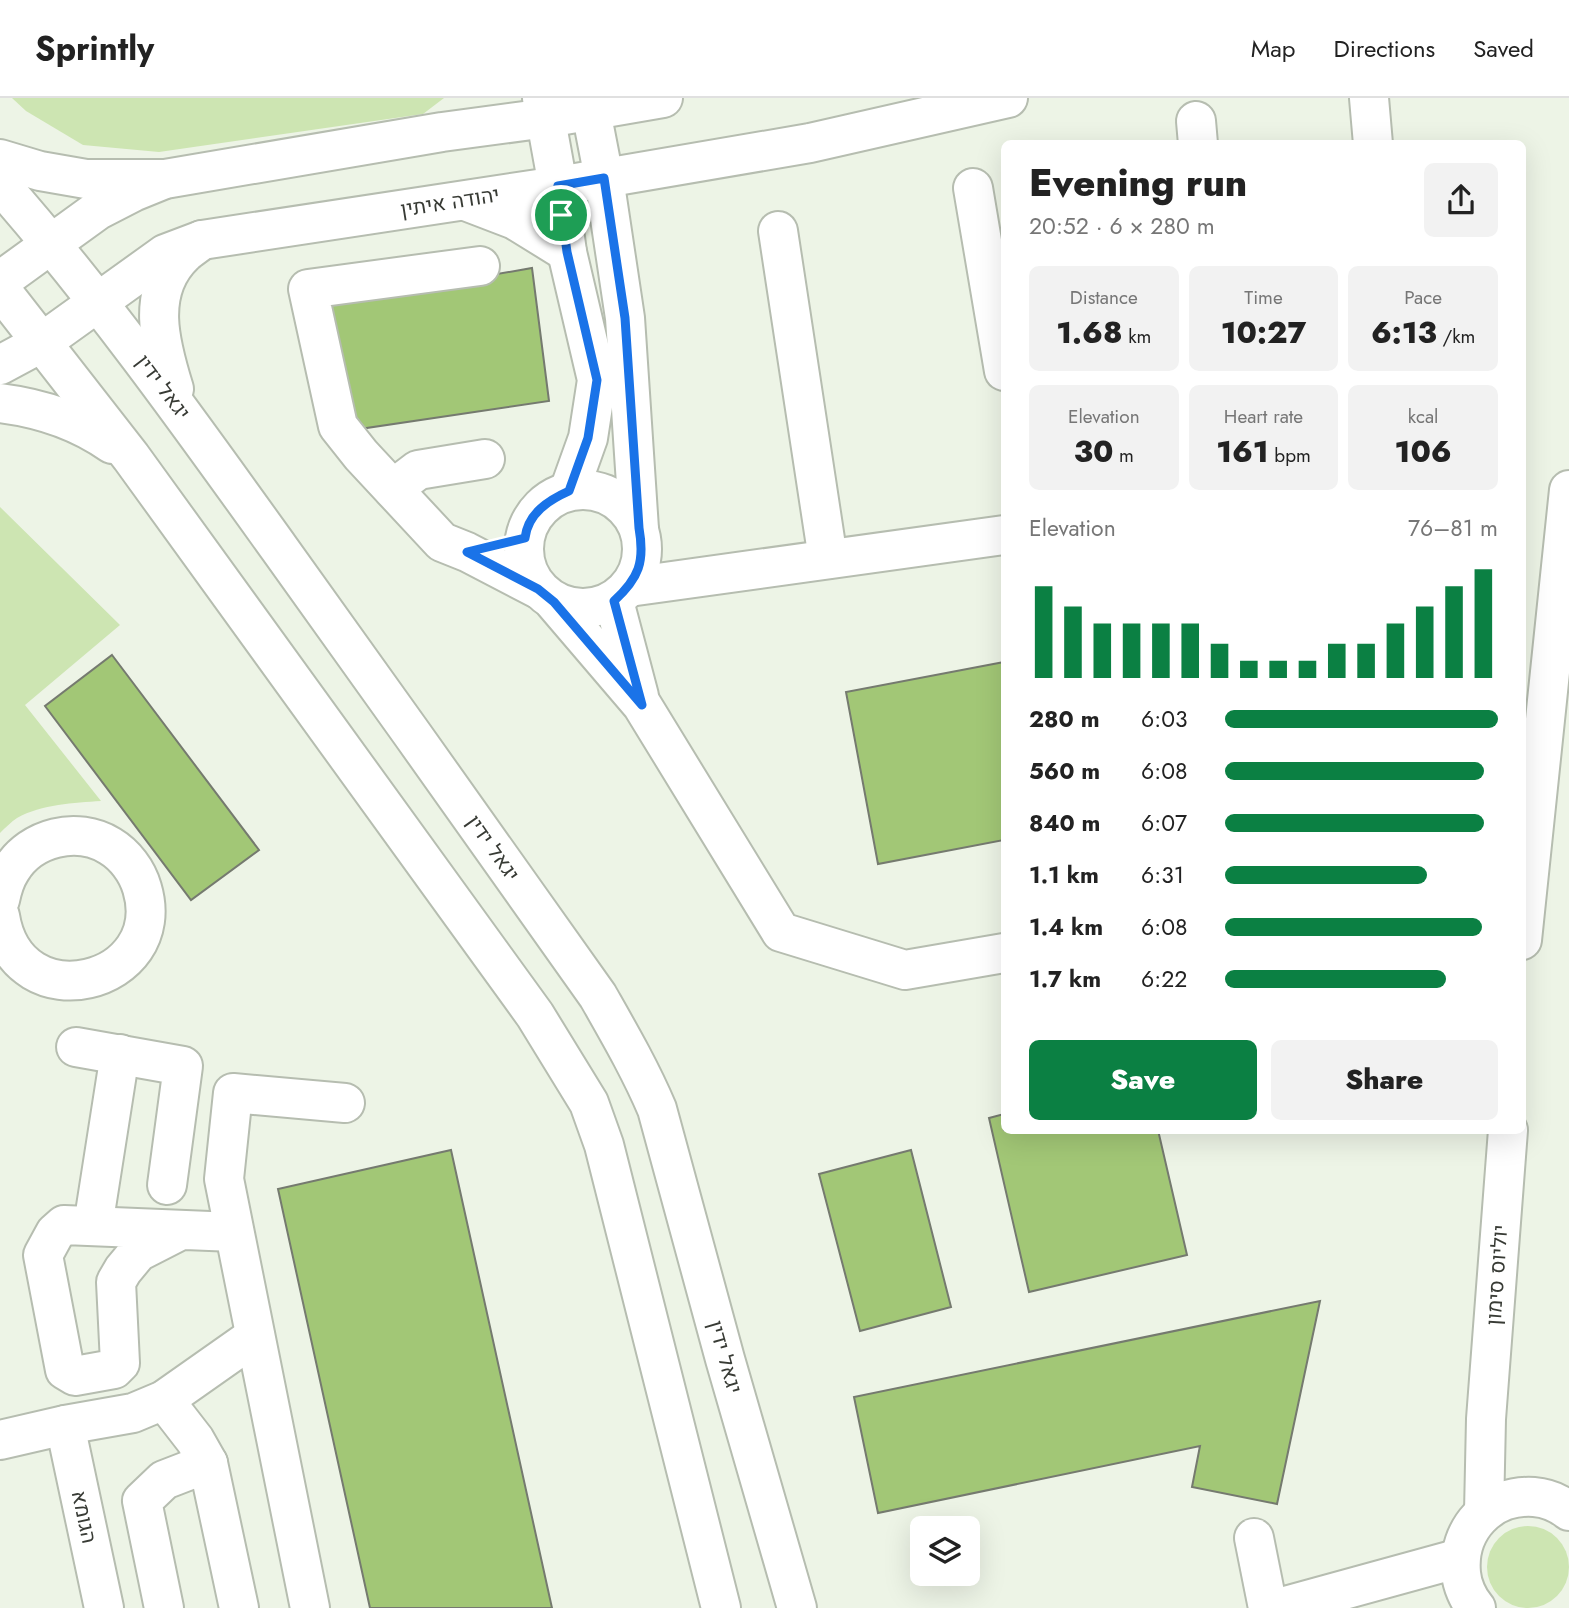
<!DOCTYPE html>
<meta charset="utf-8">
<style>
:root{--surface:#fff;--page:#f2f2f2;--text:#222;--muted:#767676;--line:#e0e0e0;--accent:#0b8043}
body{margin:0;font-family:Jost,Heebo,sans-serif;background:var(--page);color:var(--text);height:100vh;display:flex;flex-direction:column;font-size:26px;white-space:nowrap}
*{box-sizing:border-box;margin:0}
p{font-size:23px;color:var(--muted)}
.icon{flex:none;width:38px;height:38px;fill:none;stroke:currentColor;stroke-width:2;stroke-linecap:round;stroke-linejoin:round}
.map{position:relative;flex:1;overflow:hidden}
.details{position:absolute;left:1001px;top:42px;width:525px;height:994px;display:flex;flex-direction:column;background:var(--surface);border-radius:10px;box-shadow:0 7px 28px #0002}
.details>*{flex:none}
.fabs{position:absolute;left:910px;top:1418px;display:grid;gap:14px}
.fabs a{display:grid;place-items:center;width:70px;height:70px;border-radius:10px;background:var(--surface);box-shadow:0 7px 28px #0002;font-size:35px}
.pin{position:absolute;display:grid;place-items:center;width:60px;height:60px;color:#fff;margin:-30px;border:4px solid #fff;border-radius:50%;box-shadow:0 2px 7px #0007}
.round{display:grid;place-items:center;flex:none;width:74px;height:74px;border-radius:10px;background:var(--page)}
.summary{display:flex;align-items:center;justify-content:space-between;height:119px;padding:0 28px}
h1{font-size:38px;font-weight:800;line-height:52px}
.figures{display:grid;grid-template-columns:repeat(3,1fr);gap:10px;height:119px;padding:7px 28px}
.figures div{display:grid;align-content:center;border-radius:10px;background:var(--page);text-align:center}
.figures b{font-size:30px;font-weight:800}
.figures small{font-size:19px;font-weight:400}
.figures p{font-size:19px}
.chart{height:196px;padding:14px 28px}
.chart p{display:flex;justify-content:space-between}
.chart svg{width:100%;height:126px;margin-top:7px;stroke:var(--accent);stroke-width:6}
.primary-button{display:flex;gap:14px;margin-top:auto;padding:14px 28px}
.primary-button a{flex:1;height:80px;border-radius:10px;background:var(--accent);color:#fff;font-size:28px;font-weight:800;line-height:80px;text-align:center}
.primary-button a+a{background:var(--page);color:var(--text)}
ul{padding:0 28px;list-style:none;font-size:23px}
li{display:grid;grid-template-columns:112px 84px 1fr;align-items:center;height:52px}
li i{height:18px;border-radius:9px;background:var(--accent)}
header{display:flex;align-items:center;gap:42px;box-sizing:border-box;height:98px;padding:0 35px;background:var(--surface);border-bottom:2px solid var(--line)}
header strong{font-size:33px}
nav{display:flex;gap:38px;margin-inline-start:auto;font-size:24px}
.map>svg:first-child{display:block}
.green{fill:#cde5b2}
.building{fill:#a2c776;stroke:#757a6f;stroke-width:2}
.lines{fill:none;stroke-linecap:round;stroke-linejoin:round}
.minor-casing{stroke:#b6bdb0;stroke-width:42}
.major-casing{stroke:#b6bdb0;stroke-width:42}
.minor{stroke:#fff;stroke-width:38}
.major{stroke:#fff;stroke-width:38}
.route-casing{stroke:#fff;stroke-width:14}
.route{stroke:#1a73e8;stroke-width:9}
.labels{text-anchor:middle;stroke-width:5;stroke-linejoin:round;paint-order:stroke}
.street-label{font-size:21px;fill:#383b35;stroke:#fff}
</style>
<header>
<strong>Sprintly</strong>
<nav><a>Map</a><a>Directions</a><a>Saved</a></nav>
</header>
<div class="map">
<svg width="1569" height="1510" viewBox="0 0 1569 1510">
<rect width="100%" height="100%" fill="#edf4e6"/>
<g class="green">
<polygon points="12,0 444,0 423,16 159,54 83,47 26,13"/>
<path d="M0,409L120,527L25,607L101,703C74,705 42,706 17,720C11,724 5,730 0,735Z"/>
<circle cx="1528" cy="1469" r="41"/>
</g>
<g class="building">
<polygon points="532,170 549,303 346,333 325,206"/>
<polygon points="112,557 259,752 191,802 45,608"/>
<polygon points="1004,564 1004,742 878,766 846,594"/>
<polygon points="1004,1016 1004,1032 1158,1032 1187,1157 1029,1194 989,1020"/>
<polygon points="451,1052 552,1510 370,1510 278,1091"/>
<polygon points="911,1052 951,1209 860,1233 819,1076"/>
<polygon points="1320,1203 1277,1406 1192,1389 1200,1348 878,1415 854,1299"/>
</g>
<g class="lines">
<g class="minor-casing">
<g id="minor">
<polyline points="542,0 558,88 567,154 597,282 588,340 569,393"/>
<polyline points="587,0 591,13 604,80 625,220 639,431"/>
<polyline points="1369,0 1373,46"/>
<polyline points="1196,23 1198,46"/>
<polyline points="973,90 1004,273"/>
<polyline points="468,104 515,122 567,154"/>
<polyline points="778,133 828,461"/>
<polyline points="480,168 308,191 338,328 361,357 442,444 467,454 538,491"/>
<polyline points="0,183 98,112 133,94 165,81 442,34 547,20 663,0"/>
<polyline points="0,267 41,245 165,156 202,142 558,88 810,45 1008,0"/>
<polyline points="393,391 418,372 485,361"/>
<circle cx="583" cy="451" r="59"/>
<polyline points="629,489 1004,437"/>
<polyline points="614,503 639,598"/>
<polyline points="554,504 642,607 781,834 905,872 1004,855"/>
<path d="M0,802C2,792 5,781 11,772C31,739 77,728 110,748C125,757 137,773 142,790C171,886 17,926 0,818"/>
<polyline points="1522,842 1569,392"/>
<polyline points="76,949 183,968 167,1087"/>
<polyline points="93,1128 120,956"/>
<polyline points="181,1132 138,1154 123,1172 116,1184 120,1265 114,1271 75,1278 65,1272 43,1157 55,1135 64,1127 234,1134"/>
<polyline points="164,1302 195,1342 208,1365 239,1510"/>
<polyline points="65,1327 104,1510"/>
<polyline points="0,1342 65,1327 133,1315 164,1302 255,1238"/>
<polyline points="1484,1414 1486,1321 1508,1032"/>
<polyline points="1254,1440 1268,1510"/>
<polyline points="164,1510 142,1403 164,1382 208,1365"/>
<polyline points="310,1510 224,1081 233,995 345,1005"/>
<polyline points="1278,1510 1460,1460"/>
<path d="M1476,1510C1468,1501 1462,1487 1461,1475C1457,1432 1489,1396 1534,1399C1546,1400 1559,1405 1569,1413"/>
</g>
</g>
<g class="major-casing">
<g id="major">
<polyline points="0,61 40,73 86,81 165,81"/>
<path d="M0,86C101,201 190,326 279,450C386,599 492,748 598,898C619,935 640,971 657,1011L725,1261L797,1510"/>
<polyline points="0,191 131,359 535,917 589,1005 604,1047 721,1510"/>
<path d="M174,291C160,246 145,193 184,156C189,151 196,147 202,142"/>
<path d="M0,305C40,310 78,322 112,346"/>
</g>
</g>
<use href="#minor" class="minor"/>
<use href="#major" class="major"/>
</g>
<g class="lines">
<g class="route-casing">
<path id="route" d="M604,80L625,220L639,430C645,464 639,480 614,503L642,607L554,504L538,491L467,454L525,440C528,415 549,402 569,393L588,340L597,282L567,154L558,88Z"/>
</g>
<use href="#route" class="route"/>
</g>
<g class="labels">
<g class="street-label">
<text transform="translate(450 104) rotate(-9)" y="7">יהודה איתין</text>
<text transform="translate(163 289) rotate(53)" y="7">יגאל ידין</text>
<text transform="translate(493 750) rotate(55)" y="7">יגאל ידין</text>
<text transform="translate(1497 1177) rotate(-86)" y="7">יוליוס סימון</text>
<text transform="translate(725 1259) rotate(74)" y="7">יגאל ידין</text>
<text transform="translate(84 1419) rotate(78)" y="7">הגומא</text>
</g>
</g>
</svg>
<div class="fabs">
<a><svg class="icon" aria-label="layers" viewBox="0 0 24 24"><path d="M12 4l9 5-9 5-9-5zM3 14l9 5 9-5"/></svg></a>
</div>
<div class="pin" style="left:561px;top:117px;background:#1e9e55"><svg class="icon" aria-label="arrive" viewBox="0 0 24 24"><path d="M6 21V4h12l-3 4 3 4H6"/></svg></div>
<section class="details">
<div class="summary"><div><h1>Evening run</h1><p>20:52 · 6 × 280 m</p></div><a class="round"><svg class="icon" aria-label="share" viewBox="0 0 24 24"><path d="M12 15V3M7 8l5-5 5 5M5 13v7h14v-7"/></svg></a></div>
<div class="figures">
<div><p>Distance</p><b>1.68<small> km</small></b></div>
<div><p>Time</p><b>10:27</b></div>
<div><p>Pace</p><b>6:13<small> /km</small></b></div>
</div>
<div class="figures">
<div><p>Elevation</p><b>30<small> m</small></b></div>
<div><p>Heart rate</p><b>161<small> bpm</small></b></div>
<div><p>kcal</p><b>106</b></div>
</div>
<div class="chart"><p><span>Elevation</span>76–81 m</p>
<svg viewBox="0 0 160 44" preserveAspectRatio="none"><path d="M5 44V12M15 44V19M25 44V25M35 44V25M45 44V25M55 44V25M65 44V32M75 44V38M85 44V38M95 44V38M105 44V32M115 44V32M125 44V25M135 44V19M145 44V12M155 44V6"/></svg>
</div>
<ul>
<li><b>280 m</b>6:03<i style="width:100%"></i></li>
<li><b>560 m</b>6:08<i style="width:95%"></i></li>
<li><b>840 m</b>6:07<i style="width:95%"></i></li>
<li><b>1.1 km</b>6:31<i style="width:74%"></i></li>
<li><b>1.4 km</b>6:08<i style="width:94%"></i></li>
<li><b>1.7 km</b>6:22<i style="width:81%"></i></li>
</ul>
<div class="primary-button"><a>Save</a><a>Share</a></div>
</section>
</div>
